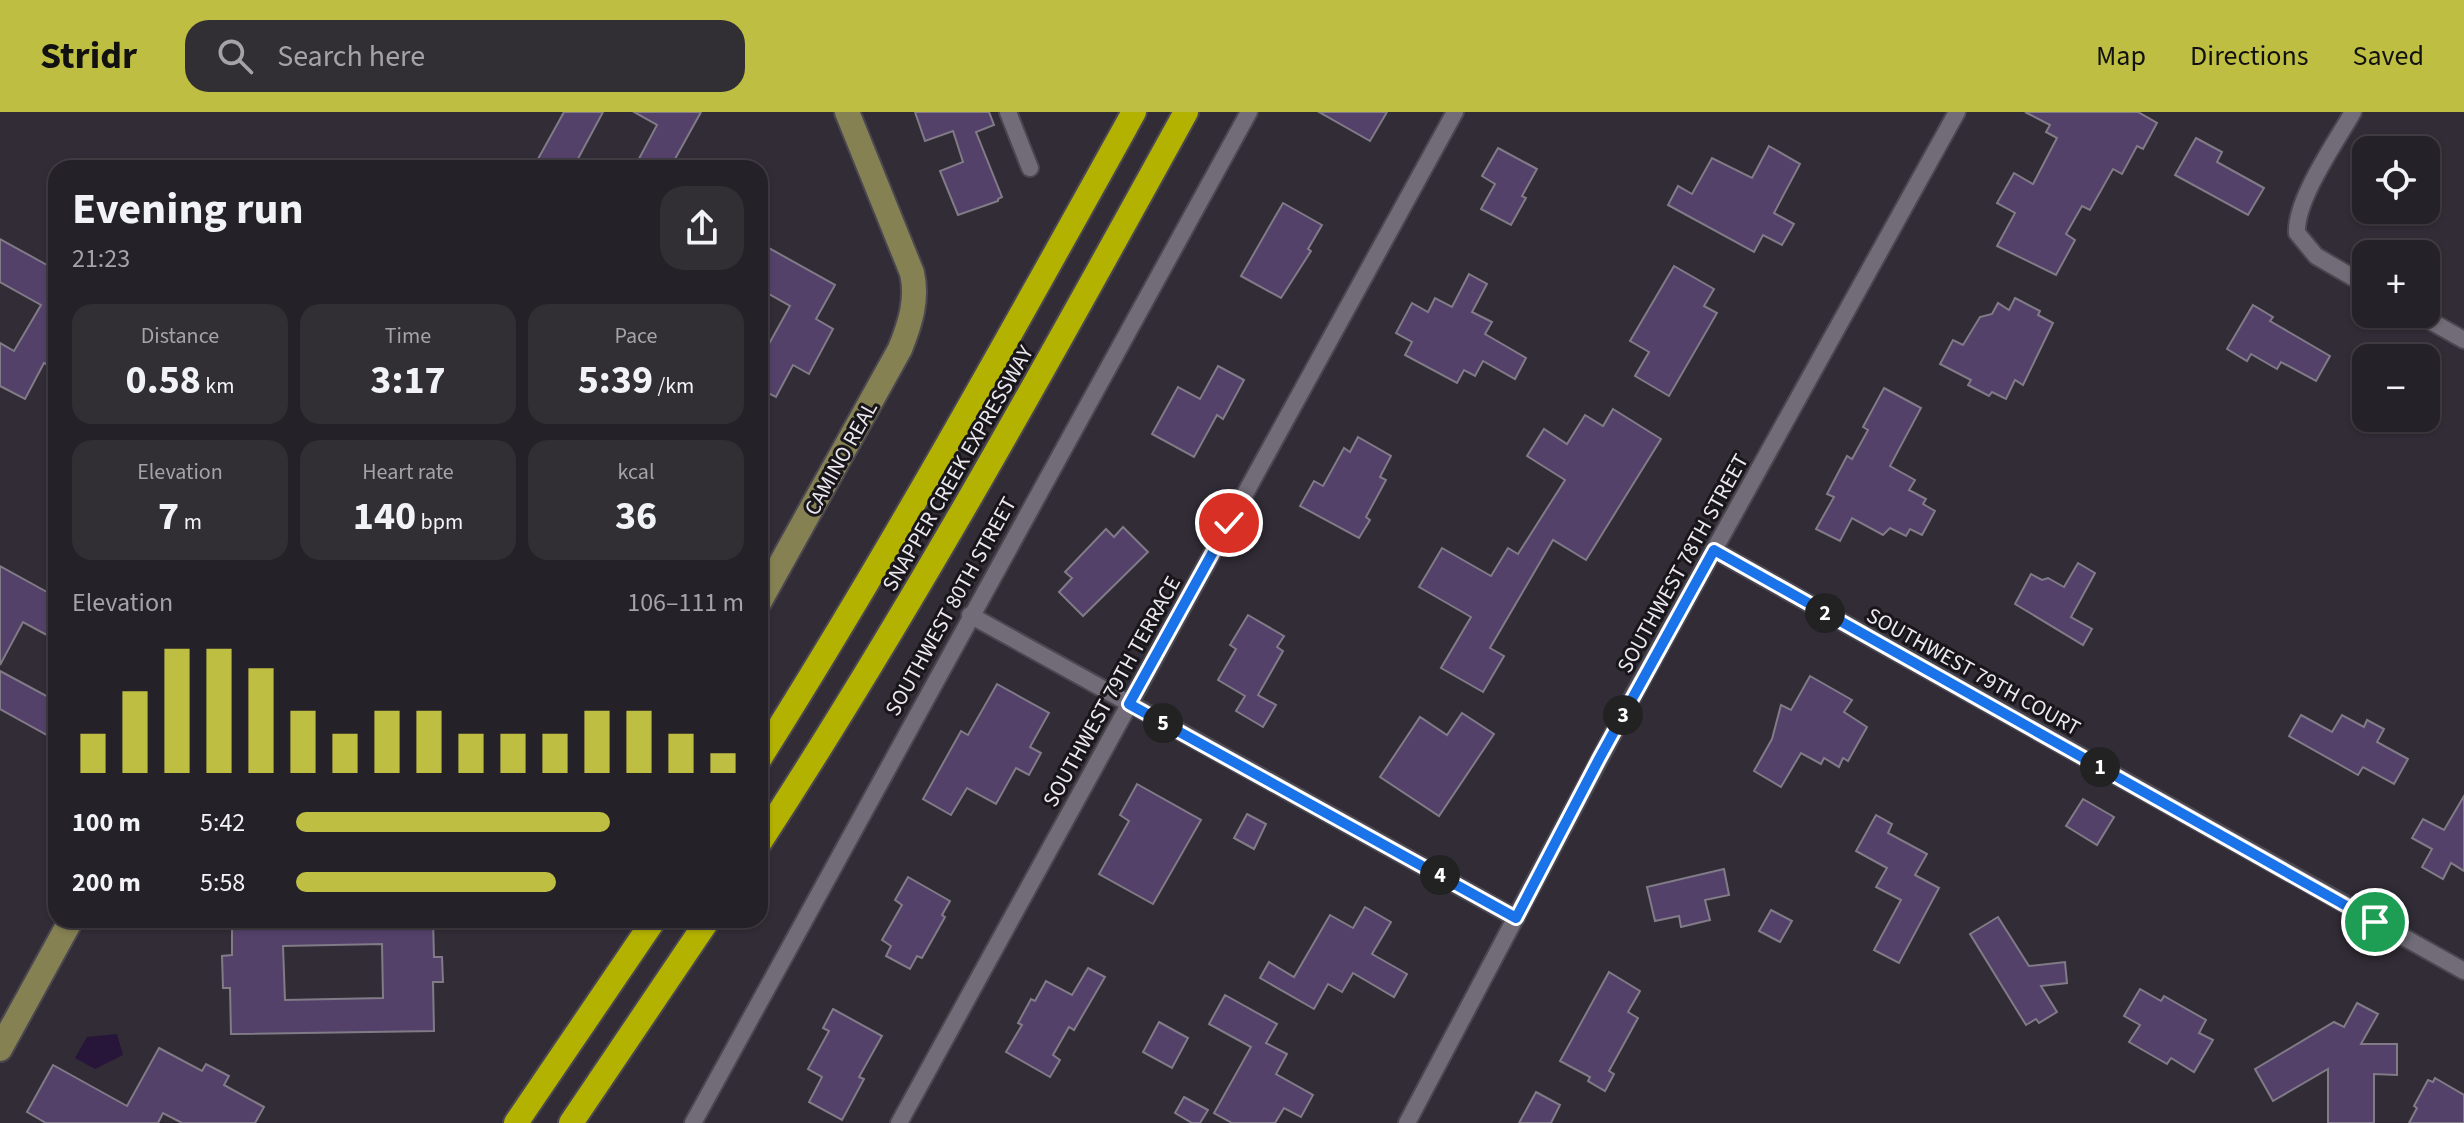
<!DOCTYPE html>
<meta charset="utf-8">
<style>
:root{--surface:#252128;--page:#312e34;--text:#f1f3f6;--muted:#a3a3a8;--line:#423e45;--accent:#bebe42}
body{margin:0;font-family:"Source Sans 3",sans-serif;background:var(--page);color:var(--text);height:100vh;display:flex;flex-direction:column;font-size:30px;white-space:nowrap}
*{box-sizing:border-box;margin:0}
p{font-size:26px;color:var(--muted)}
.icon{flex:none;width:44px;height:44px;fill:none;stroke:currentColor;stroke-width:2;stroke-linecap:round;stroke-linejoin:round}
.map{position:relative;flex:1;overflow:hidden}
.side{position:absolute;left:48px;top:48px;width:720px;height:768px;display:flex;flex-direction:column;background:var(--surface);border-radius:24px;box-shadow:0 2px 6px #0004,0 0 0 2px var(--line)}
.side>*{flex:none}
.controls{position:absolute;left:2352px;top:24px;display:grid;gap:16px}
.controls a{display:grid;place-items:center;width:88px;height:88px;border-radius:16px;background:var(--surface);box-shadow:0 2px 6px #0004,0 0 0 2px var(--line);font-size:40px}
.pin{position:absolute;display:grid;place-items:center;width:68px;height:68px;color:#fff;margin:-34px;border:4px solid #fff;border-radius:50%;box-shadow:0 2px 8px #0007}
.km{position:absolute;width:40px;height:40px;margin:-20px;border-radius:50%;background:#222;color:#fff;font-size:22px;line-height:40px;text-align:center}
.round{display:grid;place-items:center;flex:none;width:84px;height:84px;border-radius:24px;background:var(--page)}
.overview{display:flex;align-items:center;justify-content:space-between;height:136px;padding:0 24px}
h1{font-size:44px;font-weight:700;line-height:60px}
.figures{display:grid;grid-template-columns:repeat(3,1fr);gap:12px;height:136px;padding:8px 24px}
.figures div{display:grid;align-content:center;border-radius:20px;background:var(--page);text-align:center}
.figures b{font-size:40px;font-weight:700}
.figures small{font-size:22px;font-weight:400}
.figures p{font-size:22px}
.chart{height:224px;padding:16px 24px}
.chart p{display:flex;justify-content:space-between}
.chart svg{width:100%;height:144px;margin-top:8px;stroke:var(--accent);stroke-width:6}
ul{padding:0 24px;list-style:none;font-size:26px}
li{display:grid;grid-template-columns:128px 96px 1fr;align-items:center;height:60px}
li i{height:20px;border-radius:10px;background:var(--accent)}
header{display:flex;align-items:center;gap:48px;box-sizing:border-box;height:112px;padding:0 40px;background:var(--accent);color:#111}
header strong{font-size:38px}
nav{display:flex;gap:44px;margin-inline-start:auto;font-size:28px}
.search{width:560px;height:72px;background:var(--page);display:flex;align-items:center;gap:20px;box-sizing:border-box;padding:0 28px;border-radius:24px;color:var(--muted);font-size:30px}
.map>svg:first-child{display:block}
.water{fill:#28153a}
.building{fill:#54416a;stroke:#807b87;stroke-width:2;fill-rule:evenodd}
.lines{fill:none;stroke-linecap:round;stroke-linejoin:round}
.street-casing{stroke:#4b4750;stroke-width:20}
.secondary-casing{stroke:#4b4750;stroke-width:28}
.highway-casing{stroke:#4b4750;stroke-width:28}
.street{stroke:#716c77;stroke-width:16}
.secondary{stroke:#858153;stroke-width:24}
.highway{stroke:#b3b200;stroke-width:24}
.route-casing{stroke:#fff;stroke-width:16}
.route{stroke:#1a73e8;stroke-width:10}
.labels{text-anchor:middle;stroke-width:6;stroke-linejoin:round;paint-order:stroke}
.street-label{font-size:22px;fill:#ebe8ef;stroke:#18161a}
</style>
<header>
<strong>Stridr</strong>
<div class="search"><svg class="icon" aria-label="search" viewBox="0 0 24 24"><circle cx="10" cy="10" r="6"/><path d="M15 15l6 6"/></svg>Search here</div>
<nav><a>Map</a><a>Directions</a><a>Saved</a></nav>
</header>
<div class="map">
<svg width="2464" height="1011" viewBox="0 0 2464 1011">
<rect width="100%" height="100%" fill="#312c36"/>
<polygon class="water" points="117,922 123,943 95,957 75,946 87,925"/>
<g class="building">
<polygon points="564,0 603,0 573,56 533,56"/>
<polygon points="634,0 701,0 670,56 634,56 657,13"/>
<polygon points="915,0 989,0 994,13 976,20 1002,85 998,87 998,89 958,103 940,59 963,50 953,19 925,29"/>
<polygon points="1319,0 1387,0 1370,29"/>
<polygon points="2025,0 2138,0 2157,11 2143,37 2137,34 2122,62 2113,57 2090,98 2082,94 2066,122 2075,128 2056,163 1997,134 2015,101 1997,91 2014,61 2033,72 2057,26 2046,20 2050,13"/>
<polygon points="2196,26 2222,40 2217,50 2264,76 2248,103 2175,63"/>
<polygon points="1769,34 1800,52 1774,101 1794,112 1782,133 1763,123 1754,140 1668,93 1678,74 1692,82 1712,46 1752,66"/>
<polygon points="1498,36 1537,57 1522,84 1526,86 1511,113 1481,97 1495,72 1482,64"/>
<polygon points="1283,91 1322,113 1308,137 1311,139 1281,186 1241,164"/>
<polygon points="0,127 56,158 56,258 44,251 25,287 0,274 0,231 14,239 41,193 0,170"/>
<polygon points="760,131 835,173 816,207 833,217 809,262 793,253 776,285 760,277 760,236 765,239 790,194 760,177"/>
<polygon points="1674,154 1714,177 1704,194 1717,201 1669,284 1635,264 1649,240 1630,229"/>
<polygon points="1469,162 1487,172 1472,200 1492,210 1485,222 1526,246 1515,267 1483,249 1475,264 1464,258 1457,271 1405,243 1412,230 1396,221 1412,191 1428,200 1435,186 1452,195"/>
<polygon points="2015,186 2040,199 2038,203 2053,211 2023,273 2015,268 2006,287 1992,280 1989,284 1968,273 1971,268 1940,252 1953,228 1963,233 1980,205 1992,202 1998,191 2009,198"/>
<polygon points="2253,193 2273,205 2270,209 2330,244 2316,269 2281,250 2277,257 2251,242 2247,249 2227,237"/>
<polygon points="1218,254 1244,268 1223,307 1217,303 1194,345 1152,322 1178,275 1200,287"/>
<polygon points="1884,276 1921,296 1890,354 1915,368 1909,378 1926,387 1923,392 1935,399 1922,423 1910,417 1906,424 1890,416 1883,423 1852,406 1840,429 1816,417 1834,385 1827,382 1847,344 1852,347 1868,318 1863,315"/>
<polygon points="1613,297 1661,327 1586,448 1553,428 1490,536 1504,544 1483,580 1441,556 1471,505 1419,475 1442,436 1491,464 1508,436 1518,442 1565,368 1527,344 1544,317 1567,332 1585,303 1603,314"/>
<polygon points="1358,325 1391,344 1380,365 1386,368 1366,405 1370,408 1359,426 1300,394 1314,369 1323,374 1344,336 1350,340"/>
<polygon points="1123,415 1148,440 1083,504 1059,480 1072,466 1065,460 1106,417 1114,425"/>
<polygon points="2078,451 2095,461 2071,505 2092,517 2083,533 2015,492 2031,462 2042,468 2048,466 2064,475"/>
<polygon points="0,454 56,485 56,528 23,510 0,553"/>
<polygon points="1248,503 1284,524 1277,535 1283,539 1258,583 1276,593 1263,615 1236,599 1245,584 1218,568 1236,537 1230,533"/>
<polygon points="0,559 56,589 56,628 0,597"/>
<polygon points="1810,564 1852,588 1844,600 1867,615 1848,649 1843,646 1839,655 1824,646 1821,652 1801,641 1781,675 1754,659 1772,627 1781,593 1791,598"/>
<polygon points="997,572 1049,601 1030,635 1041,641 1029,663 1016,656 996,692 967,676 951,703 923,687 961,619 968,623"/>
<polygon points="1462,601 1494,622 1439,704 1380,665 1420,605 1447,623"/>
<polygon points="2301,603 2332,620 2342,603 2364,615 2367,608 2384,617 2377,630 2408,647 2394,672 2363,655 2358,663 2289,624"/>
<polygon points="1137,672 1201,708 1153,792 1099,762 1129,709 1120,703"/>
<polygon points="2464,684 2464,759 2451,751 2443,767 2422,755 2432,737 2412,726 2423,707 2444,718"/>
<polygon points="2083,687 2114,705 2097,733 2066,714"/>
<polygon points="1247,702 1266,712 1254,737 1234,726"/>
<polygon points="1876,703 1892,712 1888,721 1927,742 1915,763 1939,776 1899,851 1874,838 1901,788 1876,775 1887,756 1856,739"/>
<polygon points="1724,757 1729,783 1705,788 1710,808 1681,815 1679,804 1655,809 1647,775"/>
<polygon points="908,765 950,789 942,803 945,805 922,846 917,844 910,857 886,844 891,834 882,828 902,793 895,788"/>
<polygon points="1365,795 1391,810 1372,842 1407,862 1394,885 1353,861 1342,880 1328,872 1314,897 1260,866 1269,850 1294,865 1330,803 1353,816"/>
<polygon points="1771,798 1792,809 1780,830 1759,819"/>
<polygon points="1998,805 2029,854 2065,850 2067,871 2041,874 2057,900 2039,911 2036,907 2026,913 1970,822"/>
<path d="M232,808H433L434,845H442L443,870H433L434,919L231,922L230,876H223L222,844L232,843ZM382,832L383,886L285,888L283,834Z"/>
<polygon points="1088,856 1105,865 1074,918 1069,915 1053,943 1060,948 1050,965 1006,940 1022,913 1018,911 1031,887 1035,889 1046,869 1072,883"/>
<polygon points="1609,860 1640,879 1628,900 1638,906 1609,959 1614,962 1605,979 1588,969 1590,965 1560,949"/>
<polygon points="2140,877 2161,889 2164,884 2206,908 2199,921 2213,928 2194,960 2171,946 2167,952 2129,930 2140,913 2124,904"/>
<polygon points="1225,883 1277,912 1266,931 1287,942 1276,962 1313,983 1301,1005 1284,996 1275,1011 1232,1011 1214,1001 1251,935 1209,912"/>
<polygon points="2357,891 2378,902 2361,932 2397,932 2397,963 2374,962 2374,1011 2328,1011 2328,957 2273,989 2255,957 2334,910 2344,915"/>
<polygon points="833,897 882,924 859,965 864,967 842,1008 809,990 822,965 808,957 829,919 823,916"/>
<polygon points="1159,910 1188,926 1172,956 1143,940"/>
<polygon points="159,936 202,959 206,952 229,964 224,973 264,995 255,1011 182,1011 163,1001 158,1011 46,1011 27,1000 53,953 127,994"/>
<polygon points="2435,966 2464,983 2464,1011 2409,1011 2417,996 2414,994 2428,968 2433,970"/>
<polygon points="1536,980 1560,993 1551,1011 1519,1011"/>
<polygon points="1184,985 1208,998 1200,1011 1192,1011 1175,1001"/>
</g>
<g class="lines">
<g class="street-casing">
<g id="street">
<polyline points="1008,0 1030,56"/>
<path d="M2353,0C2336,30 2295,88 2297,121L2316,144L2366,173"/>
<polyline points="2418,202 2464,228"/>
<polyline points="1714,438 2464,859"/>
<polyline points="970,503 1516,806"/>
<polyline points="693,1011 1249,0"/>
<polyline points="899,1011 1455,0"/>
<polyline points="1407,1011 1633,584 1957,0"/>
</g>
</g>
<g class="secondary-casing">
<g id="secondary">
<path d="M760,489L900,237C910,212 918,188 912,161L847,0"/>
<polyline points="0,937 71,808"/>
</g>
</g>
<g class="highway-casing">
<g id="highway">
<path d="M760,646C893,435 1013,218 1134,0"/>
<path d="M760,730C914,493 1050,247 1186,0"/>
<polyline points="516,1011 654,808"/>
<polyline points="571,1011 708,808"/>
</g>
</g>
<use href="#street" class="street"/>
<use href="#secondary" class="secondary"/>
<use href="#highway" class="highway"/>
</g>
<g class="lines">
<g class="route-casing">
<polyline id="route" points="1229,411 1129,592 1516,806 1599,647 1714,438 2375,810"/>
</g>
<use href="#route" class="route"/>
</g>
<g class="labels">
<g class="street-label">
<text transform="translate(840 346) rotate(-61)" y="8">CAMINO REAL</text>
<text transform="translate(957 356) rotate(-60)" y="8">SNAPPER CREEK EXPRESSWAY</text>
<text transform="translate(1682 451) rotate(-61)" y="8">SOUTHWEST 78TH STREET</text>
<text transform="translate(950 494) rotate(-61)" y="8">SOUTHWEST 80TH STREET</text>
<text transform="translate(1974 559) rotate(29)" y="8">SOUTHWEST 79TH COURT</text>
<text transform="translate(1111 579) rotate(-61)" y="8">SOUTHWEST 79TH TERRACE</text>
</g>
</g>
</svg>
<div class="controls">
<a><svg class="icon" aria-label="locate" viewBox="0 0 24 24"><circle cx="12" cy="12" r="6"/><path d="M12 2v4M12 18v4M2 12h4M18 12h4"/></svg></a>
<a>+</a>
<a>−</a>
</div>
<div class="pin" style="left:2375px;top:810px;background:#1e9e55"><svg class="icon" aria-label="arrive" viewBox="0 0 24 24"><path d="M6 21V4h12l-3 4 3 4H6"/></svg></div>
<div class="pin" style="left:1229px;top:411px;background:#d93025"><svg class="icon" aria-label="check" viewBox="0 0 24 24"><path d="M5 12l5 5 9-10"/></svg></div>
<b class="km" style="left:2100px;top:655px">1</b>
<b class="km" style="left:1825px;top:501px">2</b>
<b class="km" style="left:1623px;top:603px">3</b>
<b class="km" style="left:1440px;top:763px">4</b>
<b class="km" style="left:1163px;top:611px">5</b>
<section class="side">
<div class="overview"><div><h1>Evening run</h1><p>21:23</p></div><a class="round"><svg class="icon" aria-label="share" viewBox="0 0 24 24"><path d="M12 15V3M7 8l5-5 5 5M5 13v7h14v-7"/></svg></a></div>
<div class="figures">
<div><p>Distance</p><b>0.58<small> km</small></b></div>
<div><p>Time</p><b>3:17</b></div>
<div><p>Pace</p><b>5:39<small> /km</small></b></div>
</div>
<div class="figures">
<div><p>Elevation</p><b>7<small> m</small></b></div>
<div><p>Heart rate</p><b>140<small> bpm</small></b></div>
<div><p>kcal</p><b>36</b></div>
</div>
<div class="chart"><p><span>Elevation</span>106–111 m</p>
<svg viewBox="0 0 160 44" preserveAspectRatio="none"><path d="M5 44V32M15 44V19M25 44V6M35 44V6M45 44V12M55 44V25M65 44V32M75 44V25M85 44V25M95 44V32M105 44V32M115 44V32M125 44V25M135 44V25M145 44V32M155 44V38"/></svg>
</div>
<ul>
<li><b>100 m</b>5:42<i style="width:70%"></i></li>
<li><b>200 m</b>5:58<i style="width:58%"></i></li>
</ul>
</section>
</div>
